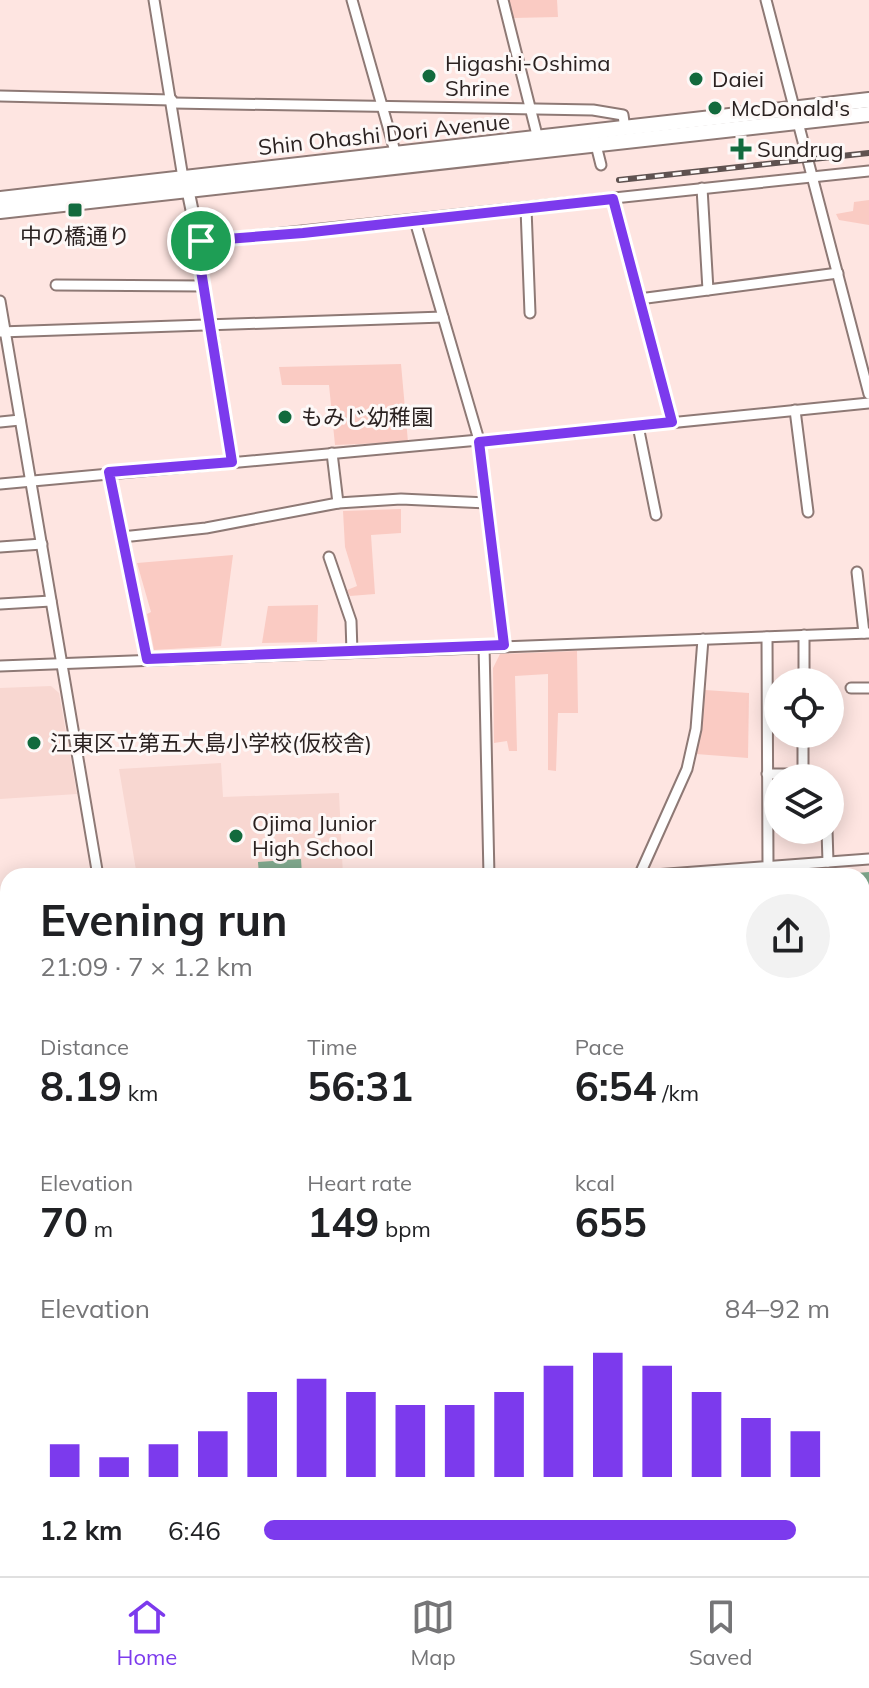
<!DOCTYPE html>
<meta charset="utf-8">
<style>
:root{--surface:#fff;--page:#f2f2f2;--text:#202124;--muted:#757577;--line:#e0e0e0;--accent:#7c3aed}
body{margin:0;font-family:Mulish,"Noto Sans JP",sans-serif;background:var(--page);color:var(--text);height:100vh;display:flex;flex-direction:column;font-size:30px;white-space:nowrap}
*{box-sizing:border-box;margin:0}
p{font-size:26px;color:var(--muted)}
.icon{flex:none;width:44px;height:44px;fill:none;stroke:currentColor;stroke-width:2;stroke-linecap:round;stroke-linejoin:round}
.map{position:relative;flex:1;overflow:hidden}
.drawer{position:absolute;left:0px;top:868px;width:870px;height:708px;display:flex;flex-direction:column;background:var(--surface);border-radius:24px 24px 0 0;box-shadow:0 4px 20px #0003}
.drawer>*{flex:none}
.buttons{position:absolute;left:764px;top:668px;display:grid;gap:16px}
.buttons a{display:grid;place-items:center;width:80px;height:80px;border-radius:50%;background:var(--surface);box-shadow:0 4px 20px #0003;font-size:40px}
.pin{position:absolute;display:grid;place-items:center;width:68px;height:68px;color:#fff;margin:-34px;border:4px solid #fff;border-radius:50%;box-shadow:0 2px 8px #0007}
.round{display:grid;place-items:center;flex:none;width:84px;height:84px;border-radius:42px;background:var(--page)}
.overview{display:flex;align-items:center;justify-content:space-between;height:136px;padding:0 40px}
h1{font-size:44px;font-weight:700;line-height:60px}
.figures{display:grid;grid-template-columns:repeat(3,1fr);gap:12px;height:136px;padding:8px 40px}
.figures div{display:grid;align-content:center}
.figures b{font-size:40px;font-weight:700}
.figures small{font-size:22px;font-weight:400}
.figures p{font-size:22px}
.chart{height:224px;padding:16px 40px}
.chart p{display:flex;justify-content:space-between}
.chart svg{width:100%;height:144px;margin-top:8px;stroke:var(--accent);stroke-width:6}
ul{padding:0 40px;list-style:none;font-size:26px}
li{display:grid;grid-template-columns:128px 96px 1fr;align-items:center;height:60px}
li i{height:20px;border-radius:10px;background:var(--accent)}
.dock{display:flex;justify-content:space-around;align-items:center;height:112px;border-top:2px solid var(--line);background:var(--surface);font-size:22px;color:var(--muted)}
.dock a{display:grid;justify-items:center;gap:4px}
.dock .current{color:var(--accent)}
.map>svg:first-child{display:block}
.built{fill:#f8d7d1}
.green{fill:#facbc3}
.water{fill:#81a98e}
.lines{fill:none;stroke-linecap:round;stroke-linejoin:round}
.canal{stroke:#81a98e;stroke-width:12}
.minor-casing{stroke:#8e7975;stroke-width:13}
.tertiary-casing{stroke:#8e7975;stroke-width:15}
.primary-casing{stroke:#8e7975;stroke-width:18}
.minor{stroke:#fff;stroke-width:9}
.tertiary{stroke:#fff;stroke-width:11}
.primary{stroke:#fff;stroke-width:14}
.rail-casing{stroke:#5f5250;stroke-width:6}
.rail{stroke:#fdf8f7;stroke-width:3;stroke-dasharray:9;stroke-linecap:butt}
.route-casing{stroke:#fff;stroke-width:16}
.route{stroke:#7c3aed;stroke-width:10}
.poi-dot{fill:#126a3d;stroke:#fdf8f7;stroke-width:3}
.labels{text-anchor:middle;stroke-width:6;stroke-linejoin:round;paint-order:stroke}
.poi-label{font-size:22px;fill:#2b2221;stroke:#fdf8f7;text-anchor:start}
.street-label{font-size:22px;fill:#2b2221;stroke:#fdf8f7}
</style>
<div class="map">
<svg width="869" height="1576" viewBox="0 0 869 1576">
<rect width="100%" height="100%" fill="#fee5e1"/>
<g class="built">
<polygon points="51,686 59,693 77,794 0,799 0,688"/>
<polygon points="221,763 223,797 339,793 343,876 137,876 119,769"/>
<polygon points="862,1360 869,1361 869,1459 862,1457"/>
</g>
<g class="green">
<polygon points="508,0 557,0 558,17 513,18"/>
<polygon points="869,200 869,225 839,220 836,214 853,211 854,202"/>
<polygon points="401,364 408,442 335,445 329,385 282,385 279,367"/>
<polygon points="401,509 401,533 371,535 375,594 350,596 347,590 357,586 345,547 343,511"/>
<polygon points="233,555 221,646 154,650 147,614 151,612 137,563"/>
<polygon points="318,605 317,642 262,643 268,606"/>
<polygon points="577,651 578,713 558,713 556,771 548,770 548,674 515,676 517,751 509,751 507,741 494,743 493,668 500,654"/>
<polygon points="705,690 749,693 748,758 696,754"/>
<rect x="114" y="1568" width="45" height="8"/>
<polygon points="355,1568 388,1568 387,1576 353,1576"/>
<polygon points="779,1568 855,1568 854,1576 794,1576 794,1571"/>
</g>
<g class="water">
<polygon points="301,859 302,876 259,876 258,862"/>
<polygon points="869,872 869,902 862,902 862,876 818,876"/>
</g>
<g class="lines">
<polyline class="canal" points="163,1576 164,1568"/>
<g class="minor-casing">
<g id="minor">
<polyline points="154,0 183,178"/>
<polyline points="352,0 396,155"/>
<polyline points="503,0 538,139"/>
<polyline points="766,0 869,394"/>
<polyline points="0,96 172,100"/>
<polyline points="173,103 593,110 623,115 625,129"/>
<polyline points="596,145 601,165"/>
<polyline points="702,188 708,290"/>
<polyline points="613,199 672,422"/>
<polyline points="526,208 530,313"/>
<polyline points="415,221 479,440 504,645"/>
<polyline points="201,241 198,252 209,325"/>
<polyline points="207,241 869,171"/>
<polyline points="56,285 203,286"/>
<polyline points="639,299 838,273"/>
<polyline points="0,301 98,876"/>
<polyline points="211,325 232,462"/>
<polyline points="0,332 443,317"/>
<polyline points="795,410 808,512"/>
<polyline points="0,422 20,420"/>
<polyline points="638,426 656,515"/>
<polyline points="479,442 869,403"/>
<polyline points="332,453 338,503"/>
<polyline points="109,472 147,659"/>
<polyline points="0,484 479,440"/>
<polyline points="122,537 206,528 338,503 401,499 487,503"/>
<polyline points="0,547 42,544"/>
<polyline points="329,557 351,621 352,652"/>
<polyline points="857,572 864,633"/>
<polyline points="0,604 51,601"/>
<polyline points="767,637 768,867"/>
<polyline points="484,645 489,876"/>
<polyline points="0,666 869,633"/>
<polyline points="804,682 804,635"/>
<polyline points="851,688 869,688"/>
<polyline points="767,774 803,774 803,734"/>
<polyline points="827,830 828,862"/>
<polyline points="639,876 687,769 696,729 703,639"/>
<polyline points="641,876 869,859"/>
<polyline points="862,913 869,913"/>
<polyline points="0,924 8,923"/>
<polyline points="0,977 8,976"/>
<polyline points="862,1319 869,1320"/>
<polyline points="862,1464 869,1465"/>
<polyline points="111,1576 112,1568"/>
<polyline points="177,1576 178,1568"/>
<polyline points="482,1576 483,1568"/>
</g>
</g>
<g class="tertiary-casing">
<g id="tertiary">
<polyline points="187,186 198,239 207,241"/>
<polyline points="862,1195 869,1195"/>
<polyline points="0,1235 8,1235"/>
</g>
</g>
<g class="primary-casing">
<g id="primary">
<polyline points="0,199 869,100"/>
<polyline points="0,211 869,114"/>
</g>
</g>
<use href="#minor" class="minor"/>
<use href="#tertiary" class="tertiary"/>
<use href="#primary" class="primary"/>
<g class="rail-casing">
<polyline id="rail" points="619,180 869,153"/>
</g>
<use href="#rail" class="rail"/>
</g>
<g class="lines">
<g class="route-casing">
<polygon id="route" points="613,199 672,422 479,442 504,645 147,659 109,472 232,462 198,252 201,241 303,233"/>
</g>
<use href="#route" class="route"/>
</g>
<g class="poi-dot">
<circle cx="429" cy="76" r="8"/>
<circle cx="696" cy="79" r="8"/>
<circle cx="715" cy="108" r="8"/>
<path d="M737 137h8v8h8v8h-8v8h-8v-8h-8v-8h8z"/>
<rect x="67" y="202" width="16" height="16" rx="4"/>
<circle cx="285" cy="417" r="8"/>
<circle cx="34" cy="743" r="8"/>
<circle cx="236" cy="836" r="8"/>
</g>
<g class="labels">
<g class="poi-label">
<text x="445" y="71">Higashi-Oshima<tspan x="445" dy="25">Shrine</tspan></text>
<text x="712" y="87">Daiei</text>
<text x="731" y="116">McDonald's</text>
<text x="757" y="157">Sundrug</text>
<text x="75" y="244" text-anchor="middle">中の橋通り</text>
<text x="301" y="425">もみじ幼稚園</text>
<text x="50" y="751">江東区立第五大島小学校(仮校舎)</text>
<text x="252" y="831">Ojima Junior<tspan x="252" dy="25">High School</tspan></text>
</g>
<g class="street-label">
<text transform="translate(384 134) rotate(-6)" y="8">Shin Ohashi Dori Avenue</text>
</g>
</g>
</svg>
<div class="buttons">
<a><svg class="icon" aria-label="locate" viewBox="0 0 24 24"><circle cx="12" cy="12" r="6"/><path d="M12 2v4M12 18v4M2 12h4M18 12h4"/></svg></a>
<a><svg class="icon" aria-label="layers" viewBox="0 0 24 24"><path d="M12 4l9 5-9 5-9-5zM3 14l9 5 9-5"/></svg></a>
</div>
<div class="pin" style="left:201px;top:241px;background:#1e9e55"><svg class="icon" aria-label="arrive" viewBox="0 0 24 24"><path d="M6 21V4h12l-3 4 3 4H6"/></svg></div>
<section class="drawer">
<div class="overview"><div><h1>Evening run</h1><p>21:09 · 7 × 1.2 km</p></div><a class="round"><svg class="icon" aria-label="share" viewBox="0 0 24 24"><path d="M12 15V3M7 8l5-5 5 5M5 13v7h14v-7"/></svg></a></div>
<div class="figures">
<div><p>Distance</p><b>8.19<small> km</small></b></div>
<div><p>Time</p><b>56:31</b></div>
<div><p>Pace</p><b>6:54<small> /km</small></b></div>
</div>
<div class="figures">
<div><p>Elevation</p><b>70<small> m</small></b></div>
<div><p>Heart rate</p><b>149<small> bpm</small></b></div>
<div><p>kcal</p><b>655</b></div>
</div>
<div class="chart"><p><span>Elevation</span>84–92 m</p>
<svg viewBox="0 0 160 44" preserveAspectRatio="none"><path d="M5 44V34M15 44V38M25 44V34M35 44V30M45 44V18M55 44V14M65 44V18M75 44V22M85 44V22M95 44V18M105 44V10M115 44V6M125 44V10M135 44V18M145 44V26M155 44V30"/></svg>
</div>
<ul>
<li><b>1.2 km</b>6:46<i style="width:94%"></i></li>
</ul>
</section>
</div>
<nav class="dock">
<a class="current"><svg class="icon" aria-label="home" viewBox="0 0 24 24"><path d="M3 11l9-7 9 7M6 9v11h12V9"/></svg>Home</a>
<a><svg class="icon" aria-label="map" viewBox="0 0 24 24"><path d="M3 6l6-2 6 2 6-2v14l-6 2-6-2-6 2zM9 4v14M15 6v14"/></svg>Map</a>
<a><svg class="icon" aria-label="saved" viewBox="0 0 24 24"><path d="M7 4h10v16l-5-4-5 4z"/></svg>Saved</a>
</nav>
